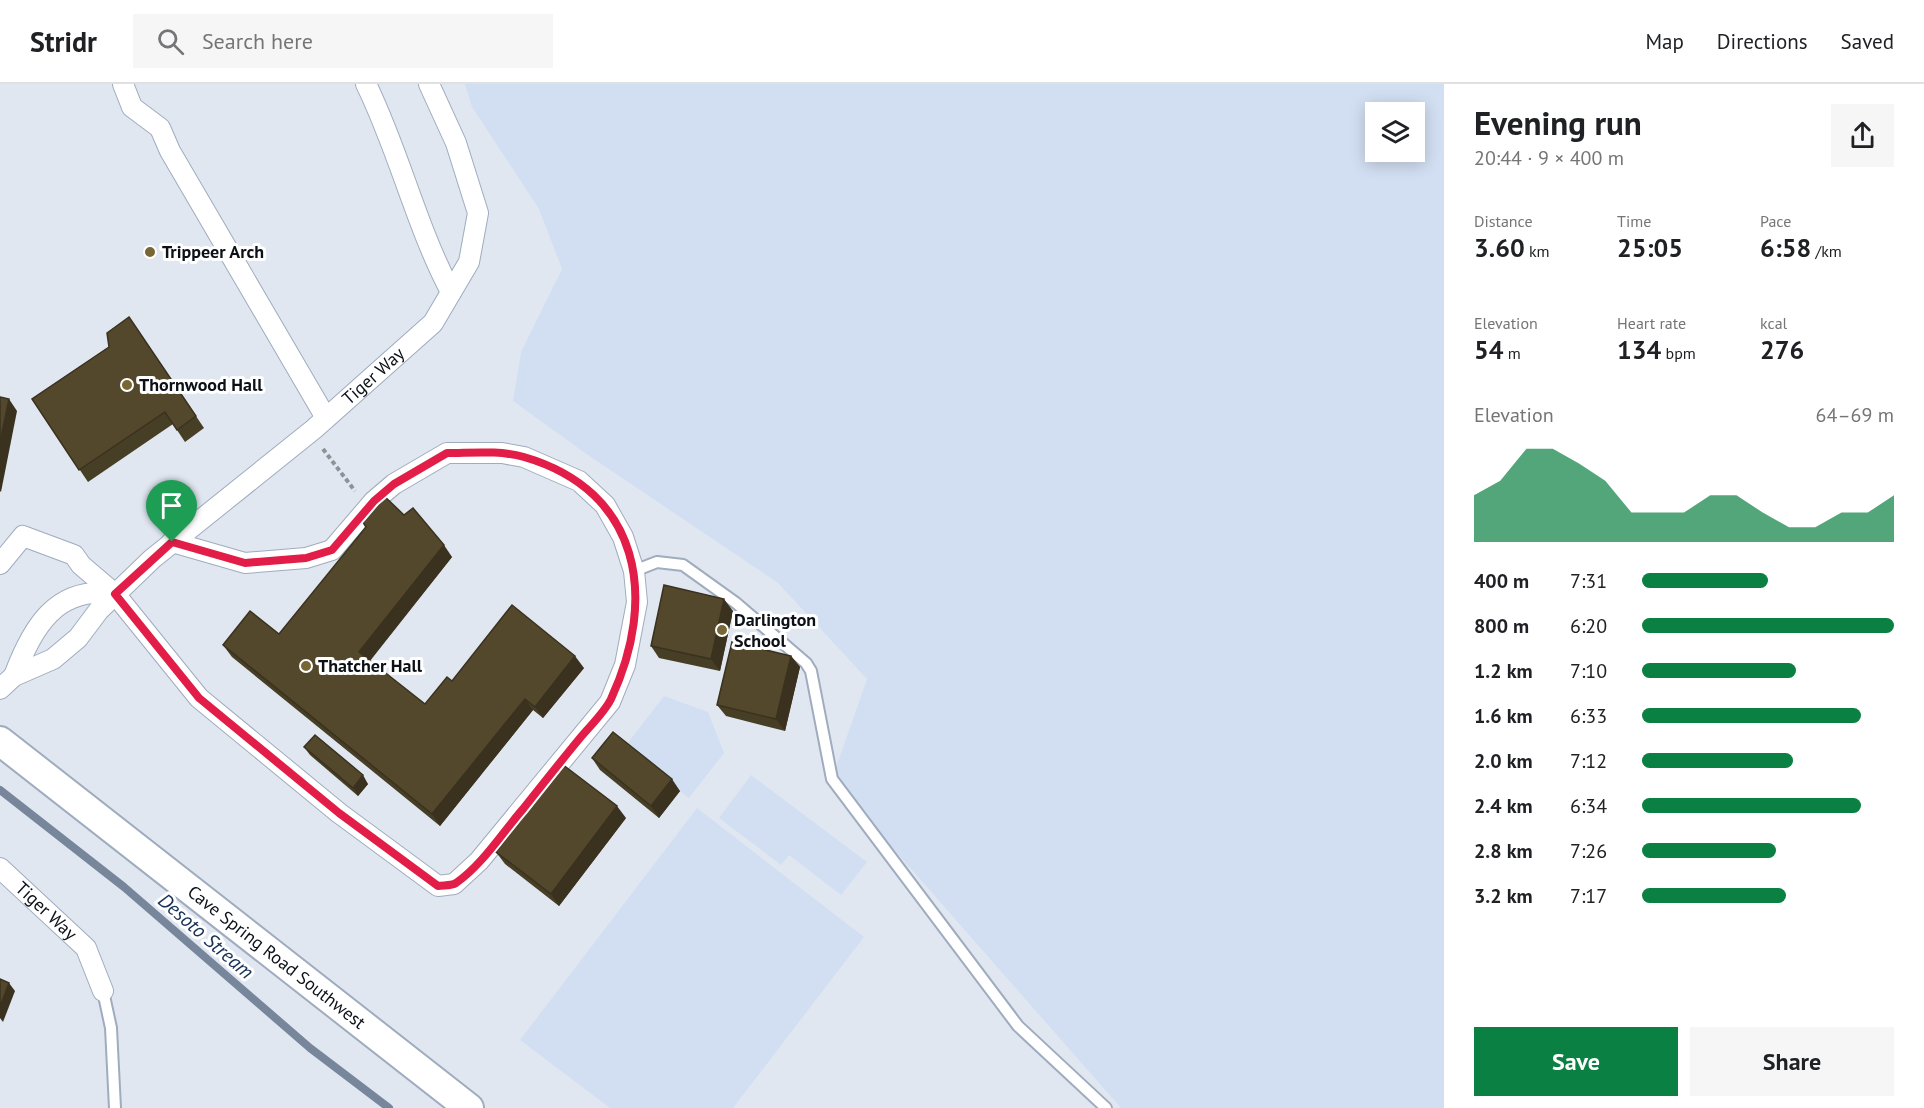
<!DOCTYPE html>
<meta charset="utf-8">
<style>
:root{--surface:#fff;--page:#f6f6f6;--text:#202124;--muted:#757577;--line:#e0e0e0;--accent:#0b8043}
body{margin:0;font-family:"PT Sans",sans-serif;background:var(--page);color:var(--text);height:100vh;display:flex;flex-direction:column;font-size:22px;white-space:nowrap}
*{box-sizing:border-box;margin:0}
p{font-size:20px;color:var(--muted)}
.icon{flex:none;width:33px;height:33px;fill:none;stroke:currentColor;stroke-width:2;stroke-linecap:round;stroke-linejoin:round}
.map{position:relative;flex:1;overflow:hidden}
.sheet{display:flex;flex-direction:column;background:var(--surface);width:480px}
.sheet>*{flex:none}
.buttons{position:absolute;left:1365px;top:18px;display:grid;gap:12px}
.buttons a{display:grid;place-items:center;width:60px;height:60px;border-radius:0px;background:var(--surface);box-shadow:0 3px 15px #0003;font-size:30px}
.pin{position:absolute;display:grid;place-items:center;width:51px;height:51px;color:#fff;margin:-62px -26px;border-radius:50% 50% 50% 0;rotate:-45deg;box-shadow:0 0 6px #0007}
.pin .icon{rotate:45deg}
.round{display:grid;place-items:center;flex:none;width:63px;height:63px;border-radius:0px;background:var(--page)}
.head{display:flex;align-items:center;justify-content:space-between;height:102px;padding:0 30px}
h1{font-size:33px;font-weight:700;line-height:45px}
.figures{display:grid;grid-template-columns:repeat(3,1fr);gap:9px;height:102px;padding:6px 30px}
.figures div{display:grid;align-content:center}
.figures b{font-size:26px;font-weight:700}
.figures small{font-size:16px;font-weight:400}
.figures p{font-size:16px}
.chart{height:168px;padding:12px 30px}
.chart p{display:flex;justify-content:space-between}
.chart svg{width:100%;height:108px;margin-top:6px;fill:var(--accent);opacity:.7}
.button{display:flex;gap:12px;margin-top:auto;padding:12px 30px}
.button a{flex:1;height:69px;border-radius:0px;background:var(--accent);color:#fff;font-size:24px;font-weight:700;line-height:69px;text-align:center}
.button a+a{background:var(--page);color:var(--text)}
ul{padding:0 30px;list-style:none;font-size:20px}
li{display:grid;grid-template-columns:96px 72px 1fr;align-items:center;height:45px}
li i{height:15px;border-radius:8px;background:var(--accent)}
header{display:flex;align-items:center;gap:36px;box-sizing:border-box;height:84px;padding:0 30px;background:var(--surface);border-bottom:2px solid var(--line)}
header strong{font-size:28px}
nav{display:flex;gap:33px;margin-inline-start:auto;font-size:21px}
.search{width:420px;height:54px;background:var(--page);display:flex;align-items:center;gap:15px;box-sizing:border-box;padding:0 21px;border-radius:0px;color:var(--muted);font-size:22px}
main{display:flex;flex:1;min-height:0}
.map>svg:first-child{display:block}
.built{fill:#e0e7f1;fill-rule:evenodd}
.green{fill:#d2dff2;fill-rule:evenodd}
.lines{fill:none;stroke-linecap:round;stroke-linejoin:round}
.stream{stroke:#77869b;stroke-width:8}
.lane-casing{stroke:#9facbe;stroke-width:14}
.street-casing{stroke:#9facbe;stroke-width:22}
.secondary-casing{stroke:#9facbe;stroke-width:32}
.path{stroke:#8e9297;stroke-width:4;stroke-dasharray:4.5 3;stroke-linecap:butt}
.lane{stroke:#fff;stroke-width:10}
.street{stroke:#fff;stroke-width:20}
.secondary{stroke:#fff;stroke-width:28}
.wall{fill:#473e26}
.shaded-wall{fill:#3a321f}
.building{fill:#53482c;stroke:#3a321f;stroke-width:1.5}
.route-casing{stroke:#fff;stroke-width:12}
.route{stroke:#e11d48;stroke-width:8}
.poi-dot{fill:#786634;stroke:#fff;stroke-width:2}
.labels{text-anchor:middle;stroke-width:6;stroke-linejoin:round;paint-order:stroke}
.poi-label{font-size:18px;font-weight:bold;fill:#0c1117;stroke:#fff;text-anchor:start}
.street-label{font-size:18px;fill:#0c1117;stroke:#fff}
.water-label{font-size:20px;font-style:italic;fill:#163157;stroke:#fff}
</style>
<header>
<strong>Stridr</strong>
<div class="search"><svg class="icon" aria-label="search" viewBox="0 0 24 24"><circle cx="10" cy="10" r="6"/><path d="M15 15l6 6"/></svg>Search here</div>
<nav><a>Map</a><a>Directions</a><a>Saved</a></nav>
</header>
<main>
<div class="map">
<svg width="1444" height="1024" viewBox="0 0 1444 1024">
<rect width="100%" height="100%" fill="#f4f7fb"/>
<path class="built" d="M0,0H1444V1024H0ZM1376,28H1414V68H1376Z"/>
<g class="green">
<path d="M465,0H1444V1024H1121L832,695L867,595L778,499L585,369L513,317L521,268L562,185L539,125L472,23ZM1376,28H1414V68H1376Z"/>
<polygon points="664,612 708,628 724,669 689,714 624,664"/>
<polygon points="751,691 867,778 841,811 789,771 781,781 719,734"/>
<polygon points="697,724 864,853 733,1024 610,1024 520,956"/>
</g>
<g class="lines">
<polyline class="stream" points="0,706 124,803 310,964 389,1024"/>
<g class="lane-casing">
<g id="lane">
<polyline points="634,487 657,478 683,481 736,519 806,579 811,587 832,695 1018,942 1106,1024"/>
<polyline points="103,907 111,944 115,1024"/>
</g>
</g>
<g class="street-casing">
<g id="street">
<polyline points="123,0 132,23 160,44 170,67 326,334"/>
<path d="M366,0C399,67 416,142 451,208"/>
<polyline points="0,480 23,452 74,471 81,481 115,510 199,614 339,729 438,802 454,800 479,777 610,618 625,581 637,518 634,487 623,453 605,421 579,397 524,373 502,369 447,369 394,400 374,417 332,466 306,474 245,479 172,458"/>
<path d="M14,592C32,544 56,501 115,510"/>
<path id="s1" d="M0,605L14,592L53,575L78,554L99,526L152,475L314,345L433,239L469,178L478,129L456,59L429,0"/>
<path id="s2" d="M0,784L86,864L103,907"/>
</g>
</g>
<g class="secondary-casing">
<g id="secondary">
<path id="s3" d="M0,657L469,1024"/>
</g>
</g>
<polyline class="path" points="323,365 355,407"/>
<use href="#lane" class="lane"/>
<use href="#street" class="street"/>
<use href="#secondary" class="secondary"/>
</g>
<g class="wall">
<polygon points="129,233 204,344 185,358 173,340 88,398 32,315 109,263"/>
<polygon points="404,431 452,473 370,577 425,620 452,597 584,584 543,634 533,626 440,742 232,573 223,561 279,550"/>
<polygon points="733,527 720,587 659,574 651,562"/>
<polygon points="791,572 800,583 785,647 726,632 717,621"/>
<polygon points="304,663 368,700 358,712 310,671"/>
<polygon points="592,674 680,707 659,734 600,686"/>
<polygon points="626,734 559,822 505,780 496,768"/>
</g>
<g class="shaded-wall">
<polygon points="9,315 17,327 1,408 0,407 0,358"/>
<polygon points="444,461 452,473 367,580 359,568"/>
<polygon points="724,515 733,527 720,587 711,575"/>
<polygon points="575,572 584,584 543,634 535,623"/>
<polygon points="791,572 800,583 785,647 776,635"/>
<polygon points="525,615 533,626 440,742 432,730"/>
<polygon points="363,691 368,700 358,712 353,704"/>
<polygon points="672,695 680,707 659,734 651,722"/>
<polygon points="617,722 626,734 559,822 551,810"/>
<polygon points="9,899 15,907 3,938 0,934 0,923"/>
</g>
<g class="building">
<polygon points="129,233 196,332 177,346 165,328 79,386 32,315 109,263 107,249"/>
<polygon points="0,313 9,315 0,358"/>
<polygon points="380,408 404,431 413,424 444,461 359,568 425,620 447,593 452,597 512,521 575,572 535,623 525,615 432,730 223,561 250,527 279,550 366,443 358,430"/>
<polygon points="664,501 724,515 711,575 651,562"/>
<polygon points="732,558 791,572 776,635 717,621"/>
<polygon points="613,648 672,695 651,722 592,674"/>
<polygon points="315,651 363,691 353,704 304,663"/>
<polygon points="562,680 617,722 551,810 496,768"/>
<polygon points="0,895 9,899 0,923"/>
</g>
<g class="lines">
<g class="route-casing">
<path id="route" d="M447,369C471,369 499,366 524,373C641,407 658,514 611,615C604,629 590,642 580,654C561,677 542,701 523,725C502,749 482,781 456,799C451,802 444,801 438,802L339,729L199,614L115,510L172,458L245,479L306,474L332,466L374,417L394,400Z"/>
</g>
<use href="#route" class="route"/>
</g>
<g class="poi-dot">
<circle cx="150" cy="168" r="6"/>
<circle cx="127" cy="301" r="6"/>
<circle cx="722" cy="546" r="6"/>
<circle cx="306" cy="582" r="6"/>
</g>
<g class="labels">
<g class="poi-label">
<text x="162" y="174">Trippeer Arch</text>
<text x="139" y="307">Thornwood Hall</text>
<text x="734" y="542">Darlington<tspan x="734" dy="21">School</tspan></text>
<text x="318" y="588">Thatcher Hall</text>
</g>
<g class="street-label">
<text dy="6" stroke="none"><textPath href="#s1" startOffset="490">Tiger Way</textPath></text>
<text dy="6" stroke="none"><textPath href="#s2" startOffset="63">Tiger Way</textPath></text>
<text dy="6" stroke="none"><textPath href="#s3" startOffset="351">Cave Spring Road Southwest</textPath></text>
</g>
<g class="water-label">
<text transform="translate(206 852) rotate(41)" y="7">Desoto Stream</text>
</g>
</g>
</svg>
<div class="buttons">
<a><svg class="icon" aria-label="layers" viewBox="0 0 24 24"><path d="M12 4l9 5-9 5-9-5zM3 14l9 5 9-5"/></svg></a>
</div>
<div class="pin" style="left:172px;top:458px;background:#1e9e55"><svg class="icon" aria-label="arrive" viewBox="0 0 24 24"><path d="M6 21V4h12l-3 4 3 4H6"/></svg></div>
</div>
<section class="sheet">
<div class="head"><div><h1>Evening run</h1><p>20:44 · 9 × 400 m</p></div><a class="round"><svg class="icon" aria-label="share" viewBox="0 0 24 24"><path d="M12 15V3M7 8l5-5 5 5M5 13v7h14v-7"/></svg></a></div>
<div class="figures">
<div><p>Distance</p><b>3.60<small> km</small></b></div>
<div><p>Time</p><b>25:05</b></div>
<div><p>Pace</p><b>6:58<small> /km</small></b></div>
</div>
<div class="figures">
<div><p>Elevation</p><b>54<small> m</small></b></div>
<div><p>Heart rate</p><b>134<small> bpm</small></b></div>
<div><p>kcal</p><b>276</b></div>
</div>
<div class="chart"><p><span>Elevation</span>64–69 m</p>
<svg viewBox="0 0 160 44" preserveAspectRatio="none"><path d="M0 44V25L10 19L20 6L30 6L40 12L50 19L60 32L70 32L80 32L90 25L100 25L110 32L120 38L130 38L140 32L150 32L160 25V44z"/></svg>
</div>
<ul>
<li><b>400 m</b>7:31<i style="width:50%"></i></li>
<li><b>800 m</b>6:20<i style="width:100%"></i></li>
<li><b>1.2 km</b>7:10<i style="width:61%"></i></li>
<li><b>1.6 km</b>6:33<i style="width:87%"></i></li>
<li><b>2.0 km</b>7:12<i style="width:60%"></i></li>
<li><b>2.4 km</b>6:34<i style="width:87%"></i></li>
<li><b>2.8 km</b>7:26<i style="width:53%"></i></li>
<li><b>3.2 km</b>7:17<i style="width:57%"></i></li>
</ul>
<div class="button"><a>Save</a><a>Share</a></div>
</section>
</main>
